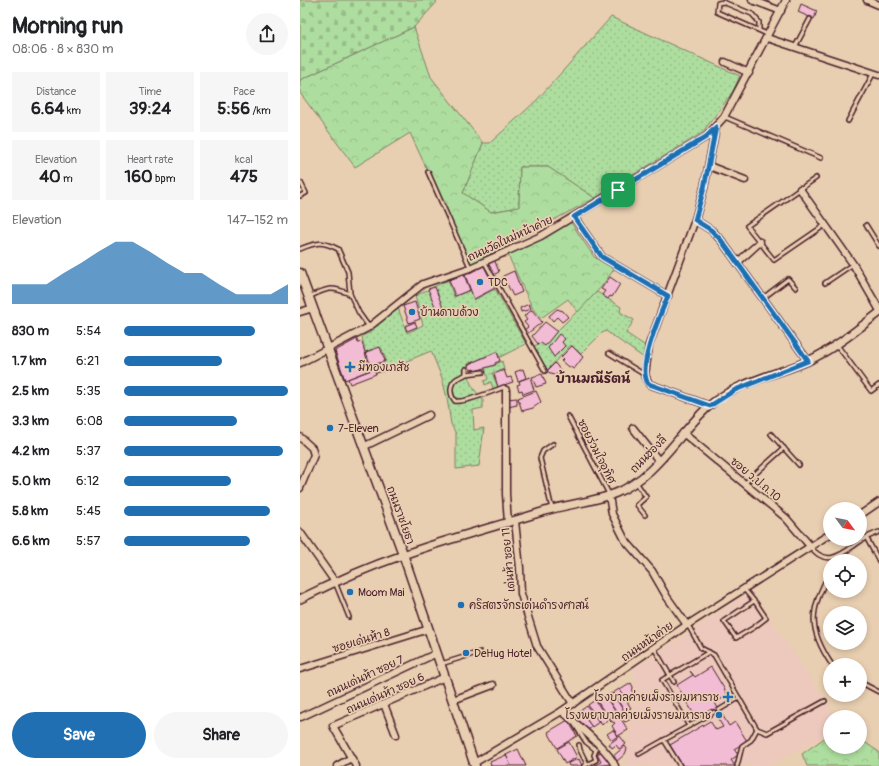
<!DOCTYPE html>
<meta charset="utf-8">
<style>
:root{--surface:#fff;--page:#f6f6f6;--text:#202124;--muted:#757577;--accent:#1f6fb2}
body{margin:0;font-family:Pangolin,"Playpen Sans Thai",sans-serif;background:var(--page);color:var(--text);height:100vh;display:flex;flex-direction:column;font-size:15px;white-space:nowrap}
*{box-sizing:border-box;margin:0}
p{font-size:13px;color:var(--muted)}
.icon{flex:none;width:22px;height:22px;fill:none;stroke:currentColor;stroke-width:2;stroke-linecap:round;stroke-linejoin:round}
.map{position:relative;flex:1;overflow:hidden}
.sheet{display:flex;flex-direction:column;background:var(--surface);width:300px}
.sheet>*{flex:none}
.needle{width:26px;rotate:122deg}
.controls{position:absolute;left:523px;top:502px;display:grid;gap:8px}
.controls a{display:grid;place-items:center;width:44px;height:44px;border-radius:50%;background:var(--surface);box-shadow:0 2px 6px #0003;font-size:20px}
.pin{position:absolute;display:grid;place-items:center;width:34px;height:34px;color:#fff;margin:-17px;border-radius:8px;box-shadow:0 2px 6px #0006}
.round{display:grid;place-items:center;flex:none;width:42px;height:42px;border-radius:21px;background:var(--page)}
.overview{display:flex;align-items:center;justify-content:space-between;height:68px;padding:0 12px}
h1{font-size:22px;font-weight:700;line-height:30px}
.metrics{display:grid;grid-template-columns:repeat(3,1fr);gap:6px;height:68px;padding:4px 12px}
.metrics div{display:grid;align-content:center;border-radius:0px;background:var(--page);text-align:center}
.metrics b{font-size:17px;font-weight:700}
.metrics small{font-size:11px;font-weight:400}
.metrics p{font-size:11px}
.chart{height:112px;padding:8px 12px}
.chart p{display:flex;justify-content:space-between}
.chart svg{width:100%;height:72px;margin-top:4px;fill:var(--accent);opacity:.7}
.action{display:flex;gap:8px;margin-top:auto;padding:8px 12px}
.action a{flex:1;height:46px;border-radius:24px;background:var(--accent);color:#fff;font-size:16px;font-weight:700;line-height:46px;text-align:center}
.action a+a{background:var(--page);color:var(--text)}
ul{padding:0 12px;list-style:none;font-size:13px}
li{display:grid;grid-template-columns:64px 48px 1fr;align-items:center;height:30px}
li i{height:10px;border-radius:5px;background:var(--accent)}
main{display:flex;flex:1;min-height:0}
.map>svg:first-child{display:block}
.built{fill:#ecc9bc}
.grass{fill:url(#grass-dots);stroke:#7c7e65}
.forest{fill:url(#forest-crowns);stroke:#7c7e65}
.cemetery{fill:url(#cemetery-stones);stroke:#7c7e65}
.building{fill:#f2bcd5;stroke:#4a1f2b}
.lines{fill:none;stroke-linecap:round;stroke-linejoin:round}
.service-casing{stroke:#4a1f2b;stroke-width:6}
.minor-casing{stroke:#4a1f2b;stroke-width:9}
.tertiary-casing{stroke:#4a1f2b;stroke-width:10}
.secondary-casing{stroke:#4a1f2b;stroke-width:11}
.service{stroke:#e9cfb1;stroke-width:3}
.minor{stroke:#e9cfb1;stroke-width:6}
.tertiary{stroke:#e9cfb1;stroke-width:7}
.secondary{stroke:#e9cfb1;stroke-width:8}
.route-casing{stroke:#fff;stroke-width:8}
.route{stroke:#1f6fb2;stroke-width:5}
.poi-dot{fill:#1f6fb2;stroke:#e9cfb1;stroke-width:1.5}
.labels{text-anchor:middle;stroke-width:3.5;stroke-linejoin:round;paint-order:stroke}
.street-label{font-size:11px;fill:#4a1f2b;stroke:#e9cfb1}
.poi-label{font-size:11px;fill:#4a1f2b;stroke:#e9cfb1;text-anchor:start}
.quarter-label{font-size:13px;font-weight:bold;fill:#4a1f2b;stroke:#e9cfb1}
</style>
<main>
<section class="sheet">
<div class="overview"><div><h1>Morning run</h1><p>08:06 · 8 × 830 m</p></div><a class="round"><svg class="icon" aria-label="share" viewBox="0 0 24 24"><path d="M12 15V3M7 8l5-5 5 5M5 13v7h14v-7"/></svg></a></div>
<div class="metrics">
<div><p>Distance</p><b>6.64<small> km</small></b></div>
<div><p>Time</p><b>39:24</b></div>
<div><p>Pace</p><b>5:56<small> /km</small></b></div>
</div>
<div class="metrics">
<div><p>Elevation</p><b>40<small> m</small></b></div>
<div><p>Heart rate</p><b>160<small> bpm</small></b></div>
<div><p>kcal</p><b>475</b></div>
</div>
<div class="chart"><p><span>Elevation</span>147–152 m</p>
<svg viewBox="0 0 160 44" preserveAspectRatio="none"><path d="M0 44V32L10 32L20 32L30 25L40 19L50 12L60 6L70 6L80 12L90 19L100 25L110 25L120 32L130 38L140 38L150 38L160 32V44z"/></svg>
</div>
<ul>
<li><b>830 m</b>5:54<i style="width:80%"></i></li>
<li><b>1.7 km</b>6:21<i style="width:60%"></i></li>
<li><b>2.5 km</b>5:35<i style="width:100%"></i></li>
<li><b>3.3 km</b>6:08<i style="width:69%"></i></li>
<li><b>4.2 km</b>5:37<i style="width:97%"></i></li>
<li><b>5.0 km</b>6:12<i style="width:65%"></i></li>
<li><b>5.8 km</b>5:45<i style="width:89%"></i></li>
<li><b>6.6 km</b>5:57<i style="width:77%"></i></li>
</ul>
<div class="action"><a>Save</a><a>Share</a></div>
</section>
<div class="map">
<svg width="579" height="766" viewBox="0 0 579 766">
<defs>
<pattern id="grass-dots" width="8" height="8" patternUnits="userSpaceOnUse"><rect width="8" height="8" fill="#aede9f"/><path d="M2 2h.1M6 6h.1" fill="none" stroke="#97be89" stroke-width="1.8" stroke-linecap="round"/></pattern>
<pattern id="forest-crowns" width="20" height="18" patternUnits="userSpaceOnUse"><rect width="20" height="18" fill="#aede9f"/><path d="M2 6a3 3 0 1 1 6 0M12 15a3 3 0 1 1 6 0" fill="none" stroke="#97be89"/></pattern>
<pattern id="cemetery-stones" width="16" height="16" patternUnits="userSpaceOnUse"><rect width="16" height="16" fill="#aede9f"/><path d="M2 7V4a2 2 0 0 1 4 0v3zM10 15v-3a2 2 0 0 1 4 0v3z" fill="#97be89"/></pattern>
</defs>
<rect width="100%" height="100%" fill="#e9cfb1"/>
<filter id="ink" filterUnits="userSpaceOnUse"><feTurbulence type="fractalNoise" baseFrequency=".025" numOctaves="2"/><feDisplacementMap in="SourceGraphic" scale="8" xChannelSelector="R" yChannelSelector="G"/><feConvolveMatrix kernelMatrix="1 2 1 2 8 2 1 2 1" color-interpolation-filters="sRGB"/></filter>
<g filter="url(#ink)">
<polygon class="built" points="452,591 536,717 530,717 530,732 469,766 325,766 336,677 332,670"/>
<g class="grass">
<polygon points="311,17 440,76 432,93 402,133 295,198 248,167 220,167 219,207 191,212 163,193 183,143 190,143 236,101"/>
<path d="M148,280L154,297L170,290L174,300L195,289L226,344L200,357L197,352H195L168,364C164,376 174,391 183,399V408L173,410L174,430L184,428L179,466L156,469V434L151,424L147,398L142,378L131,351L85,370L82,364L86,361L82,349L78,347L65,352L62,336L71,332L73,327L98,308L107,333L123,325L115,296Z"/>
<polygon points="297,292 321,307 320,312 334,320 326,333 347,347 344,358 306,331 302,333 281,354 271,345 247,370 234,346 241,343 245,345 257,331"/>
<polygon points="202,361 204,369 192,373 198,387 193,389 191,382 185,385 184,381 188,379 185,368 196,365 196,364"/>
</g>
<g class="forest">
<polygon points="114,27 131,77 183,143 163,193 191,212 219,207 220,167 248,167 295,198 171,264 110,133 55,167 0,93 0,80"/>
<polygon points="270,221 294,257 315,268 302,286 278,312 268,299 241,318 233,309 207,253"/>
<polygon points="530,734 530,747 560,747 560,739 579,752 579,766 507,766 502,754"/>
</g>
<polygon class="cemetery" points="0,0 134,0 137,2 114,27 0,80"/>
<g class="building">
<polygon points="501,4 517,11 514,19 498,12"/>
<polygon points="194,259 199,272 193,275 187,262"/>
<polygon points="184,266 195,288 174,299 165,275"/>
<polygon points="214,271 222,292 213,296 203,276"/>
<polygon points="164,275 170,290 155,296 149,280"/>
<polygon points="310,277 320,284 312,297 310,296 308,299 302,295 305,291 301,289"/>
<polygon points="135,287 143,308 137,311 128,289"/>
<polygon points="115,302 120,319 109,323 103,306"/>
<polygon points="229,304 231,309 221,312 220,308"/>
<polygon points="257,309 263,311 268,317 262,322 257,317 253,321 249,316"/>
<polygon points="232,310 242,322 227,334 224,330 228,327 224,322 227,320 224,316"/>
<polygon points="115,322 117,327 107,331 105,326"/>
<polygon points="245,322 257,331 245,346 241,343 238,344 232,336"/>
<polygon points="259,334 265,339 262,342 265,346 254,357 248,348"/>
<polygon points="57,339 58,343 62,342 70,370 45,380 35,351"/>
<polygon points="272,346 283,357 274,369 266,365 261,361 263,359 261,357"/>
<polygon points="80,347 85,361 73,365 72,363 70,364 66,352"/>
<polygon points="197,352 200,361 195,363 195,365 175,371 174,369 171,370 168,365 171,363"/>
<polygon points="255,363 260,370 255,376 247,371"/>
<polygon points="81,364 84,371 76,373 74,366"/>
<polygon points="74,369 76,374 50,384 48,379"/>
<polygon points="223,369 226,378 218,381 215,372"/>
<polygon points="204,370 207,378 211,377 213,382 198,387 194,374"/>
<polygon points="242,374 246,384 236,387 232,377"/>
<polygon points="230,377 234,390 223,394 222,390 219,391 217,385 220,384 219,381"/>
<polygon points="236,391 241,402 233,408 222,411 218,398"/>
<polygon points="217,398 217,405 208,407 207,399"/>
<polygon points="411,667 428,695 415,703 429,726 435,722 447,741 434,749 438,755 431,760 435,766 383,766 370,745 410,721 416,730 423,727 412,709 396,718 377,685 393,675 390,671 395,677"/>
<polygon points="331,683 333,687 332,700 328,702 320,690"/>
<polygon points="319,689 331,708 325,712 313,693"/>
<polygon points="312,693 324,711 318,715 306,696"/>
<polygon points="305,696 317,714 309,719 297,701"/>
<polygon points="295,700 308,719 302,725 288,705"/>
<polygon points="287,706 299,722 292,727 280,711"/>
<polygon points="280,711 292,727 285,732 274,716"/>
<polygon points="326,711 331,719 325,722 319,716"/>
<polygon points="319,716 328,730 318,736 312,726 315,723 310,721"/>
<polygon points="268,720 277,736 257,748 248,732"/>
<polygon points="313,730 318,736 312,740 307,734"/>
<polygon points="320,736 326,744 319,749 316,745 312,748 309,744"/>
<polygon points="269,742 277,757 265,764 257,749"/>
<polygon points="325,746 327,749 325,754 316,762 312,757"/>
<polygon points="218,749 226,766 211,766 206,755"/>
<polygon points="302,751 312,764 293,766 301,762 297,754"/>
<polygon points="206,755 211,766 191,766 190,762"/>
<polygon points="279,759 282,766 269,766 268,763"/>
</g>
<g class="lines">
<g class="service-casing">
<g id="service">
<polyline points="459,30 459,22 452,14 423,2 418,3 417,12 467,34"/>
<polyline points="495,47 510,19"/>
<polyline points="425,117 521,158"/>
<polyline points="548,121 573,74"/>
<polyline points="128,172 170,267"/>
<polyline points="516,178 447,226 474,260 525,225"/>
<polyline points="0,196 6,193 1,183"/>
<polyline points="566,225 579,246"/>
<path d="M0,249C17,242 21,241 38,249L48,272L50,294L59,313L69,327"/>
<polyline points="184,261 245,371"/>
<polyline points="525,283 553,264"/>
<path d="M9,297C27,288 31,286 50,294"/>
<polyline points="463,298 488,279 496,288"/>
<polyline points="537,345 571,391 579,385"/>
<polyline points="309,353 345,375"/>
<path d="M166,369V374C163,377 158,377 155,380C149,386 150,395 155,401C164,403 194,391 204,387L206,390"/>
<polyline points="166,374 183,372"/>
<polyline points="268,416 309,494"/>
<polyline points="471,434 499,465"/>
<polyline points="336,482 346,497 337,505 345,515"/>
<polyline points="445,483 484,448"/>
<polyline points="252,509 240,458 243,451 253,444"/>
<polyline points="566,537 579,561"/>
<path d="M510,546C528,571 546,550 564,539C569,536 574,534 579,532"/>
<path d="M530,572C510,611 507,628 532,665"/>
<polyline points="35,582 49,617"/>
<polyline points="444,589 454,601 456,603 466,618 453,628 436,638 424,621 454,601"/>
<polyline points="388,625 401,648 414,655 457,729 467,733 525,701"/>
<polyline points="354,648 374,682"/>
<polyline points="141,664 180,652"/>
<polyline points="560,682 579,692"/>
<polyline points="419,710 439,698"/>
<polyline points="275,725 286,742 296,750 294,755 296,760 284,766"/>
<polyline points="389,726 362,680 409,652"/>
<polyline points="364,740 380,766"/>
<polyline points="279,745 280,750 287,764"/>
<polyline points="339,754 414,712"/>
<polyline points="437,766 442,746 451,740 457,729"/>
</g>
</g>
<g class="minor-casing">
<g id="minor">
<polyline points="452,0 481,11"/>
<polyline points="567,0 579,5"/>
<polyline points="467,38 579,75"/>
<polyline points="425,62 449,73"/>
<polyline points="409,166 445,180"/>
<polyline points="500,189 553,264 579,309"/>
<polyline points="274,217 302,257 368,296"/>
<polyline points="395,220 411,230 421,240 508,361"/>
<polyline points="438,262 460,242"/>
<polyline points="0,312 13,308"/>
<polyline points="0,363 69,327 123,284 170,268 241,236 406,137 424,117 486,0"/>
<polyline points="206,390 206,494 208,523"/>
<polyline points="410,406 349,384 345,375 349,345 395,220 404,188 416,127"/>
<polyline points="333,428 359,461"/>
<polyline points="383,433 486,518 510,546"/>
<polyline points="0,437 12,448 14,455 0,488"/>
<polyline points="65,446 129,415"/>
<polyline points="309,495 312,514 325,540 352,571 367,597 387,625"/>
<polyline points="560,515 579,502"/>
<polyline points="215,521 220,568 221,594 237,646 273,704"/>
<polyline points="0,532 35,582"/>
<polyline points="0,669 129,629"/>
<polyline points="153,700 193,685"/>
<polyline points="84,704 96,735"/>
<path d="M262,711C275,723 309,750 315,766"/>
<polyline points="1,717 137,653"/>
<polyline points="174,763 262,711 387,625 530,534"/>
<polyline points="37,766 51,758"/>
<polyline points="56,766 33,726 145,677"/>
</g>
</g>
<g class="tertiary-casing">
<path id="tertiary" d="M0,599C34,582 68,567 103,555C150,538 198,526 245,511C268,504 294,502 316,493C356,477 378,434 409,406C436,382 476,375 508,361C534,349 556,330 579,313"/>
</g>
<g class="secondary-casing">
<polyline id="secondary" points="0,273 103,554 175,766"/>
</g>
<use href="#service" class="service"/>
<use href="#minor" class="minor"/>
<use href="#tertiary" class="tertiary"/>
<use href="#secondary" class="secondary"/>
</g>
</g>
<g class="lines" filter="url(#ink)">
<g class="route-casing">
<path id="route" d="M416,127L404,188L395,220L411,230L421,240L508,361L435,390L410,406L349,384C335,370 361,313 368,296L302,257L274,217L406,137Z"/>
</g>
<use href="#route" class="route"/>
</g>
<g class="poi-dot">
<circle cx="180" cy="282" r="4"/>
<circle cx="112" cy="312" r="4"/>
<path d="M48 361h4v4h4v4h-4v4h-4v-4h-4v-4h4z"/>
<circle cx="30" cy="428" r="4"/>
<circle cx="50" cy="592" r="4"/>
<circle cx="161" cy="605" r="4"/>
<circle cx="166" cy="653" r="4"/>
<path d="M426 691h4v4h4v4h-4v4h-4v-4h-4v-4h4z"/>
<circle cx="419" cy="715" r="4"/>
</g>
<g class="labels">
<g class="street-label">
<text transform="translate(210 238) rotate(-25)" y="4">ถนนวัดใหม่หน้าค่าย</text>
<text transform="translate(297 451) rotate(63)" y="4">ซอยร่วมใจอุทิศ</text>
<text transform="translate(348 454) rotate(-46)" y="4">ถนนฮ่องลี</text>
<text transform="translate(456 479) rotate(40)" y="4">ซอย ว.ป.ถ.10</text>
<text transform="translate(101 515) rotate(70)" y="4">ถนนราชโยธา</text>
<text transform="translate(208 560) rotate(-95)" y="4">เด่นห้า ซอย 11</text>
<text transform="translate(61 640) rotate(-17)" y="4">ซอยเด่นห้า 8</text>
<text transform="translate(347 641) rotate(-35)" y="4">ถนนหน้าค่าย</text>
<text transform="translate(65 676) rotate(-25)" y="4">ถนนเด่นห้า ซอย 7</text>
<text transform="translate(85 693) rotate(-24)" y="4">ถนนเด่นห้า ซอย 6</text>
</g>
<g class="poi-label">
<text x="188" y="286">TDC</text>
<text x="120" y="316">บ้านดาบด้วง</text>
<text x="58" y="371">มีทองเภสัช</text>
<text x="38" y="432">7-Eleven</text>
<text x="58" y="596">Moom Mai</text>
<text x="169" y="609">คริสตรจักรเด่นดำรงศาสน์</text>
<text x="174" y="657">DeHug Hotel</text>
<text x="419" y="701" text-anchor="end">โรงบาลค่ายเม็งรายมหาราช</text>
<text x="411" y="719" text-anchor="end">โรงพยาบาลค่ายเม็งรายมหาราช</text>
</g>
<g class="quarter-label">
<text x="293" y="383">บ้านมณีรัตน์</text>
</g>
</g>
</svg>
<div class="controls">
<a><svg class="needle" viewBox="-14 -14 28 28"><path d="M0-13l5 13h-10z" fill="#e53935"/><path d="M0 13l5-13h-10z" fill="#757577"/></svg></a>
<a><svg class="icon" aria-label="locate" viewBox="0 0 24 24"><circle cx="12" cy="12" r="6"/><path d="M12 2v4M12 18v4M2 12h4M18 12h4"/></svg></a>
<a><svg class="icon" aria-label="layers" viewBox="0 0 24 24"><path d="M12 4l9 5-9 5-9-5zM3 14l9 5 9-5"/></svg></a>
<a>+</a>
<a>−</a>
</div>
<div class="pin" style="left:318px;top:190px;background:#1e9e55"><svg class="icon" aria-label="arrive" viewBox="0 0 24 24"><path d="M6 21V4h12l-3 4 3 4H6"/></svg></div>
</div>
</main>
